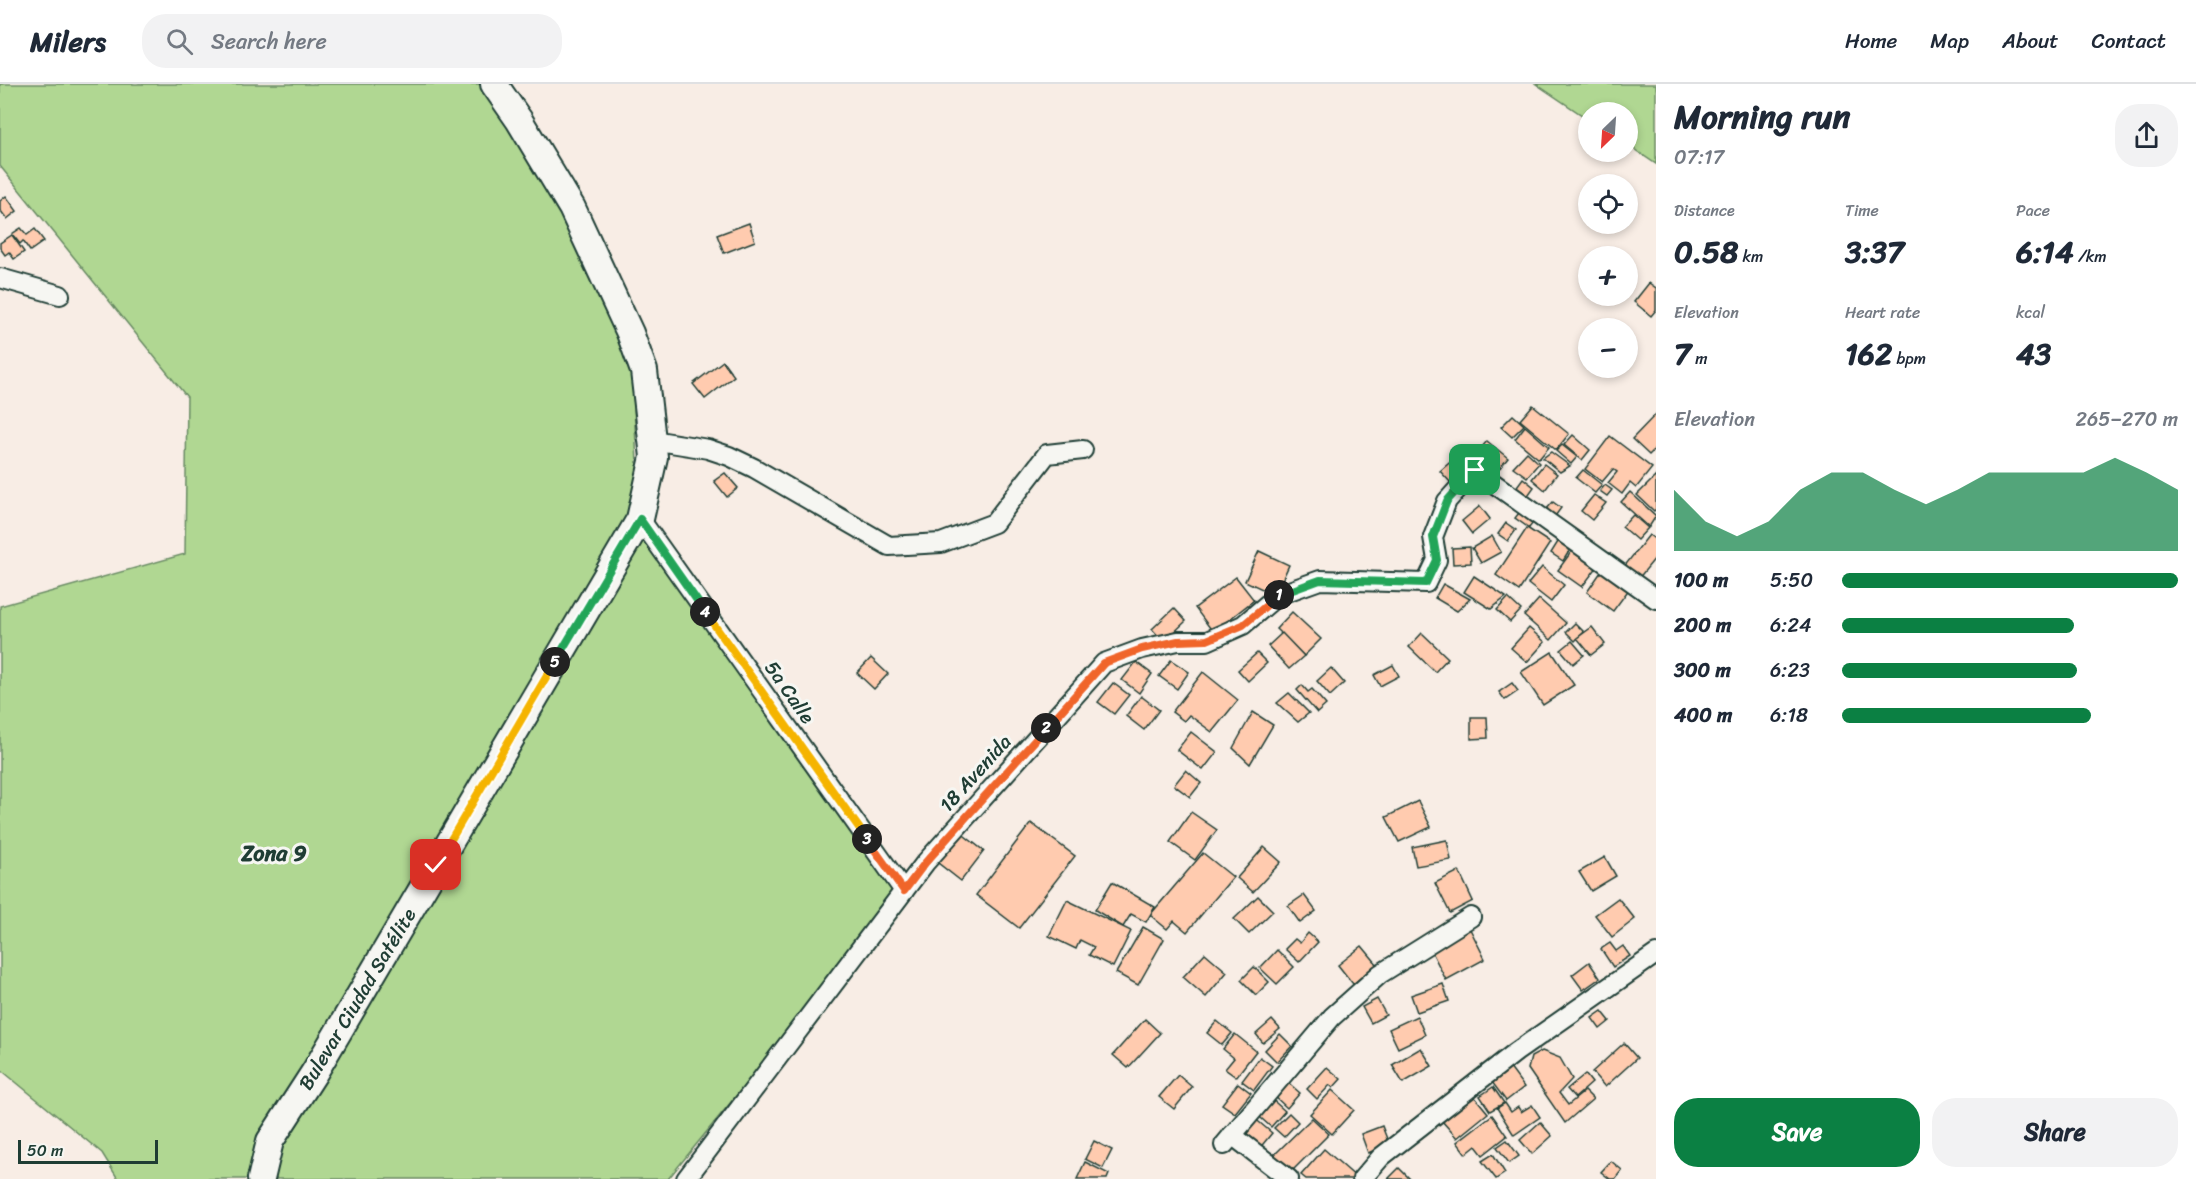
<!DOCTYPE html>
<meta charset="utf-8">
<style>
:root{--surface:#fff;--page:#f2f2f3;--text:#1f2937;--muted:#747a83;--line:#e0e1e3;--accent:#0b8043}
body{margin:0;font-family:Sriracha,sans-serif;background:var(--page);color:var(--text);height:100vh;display:flex;flex-direction:column;font-size:22px;white-space:nowrap}
*{box-sizing:border-box;margin:0}
p{font-size:20px;color:var(--muted)}
.icon{flex:none;width:33px;height:33px;fill:none;stroke:currentColor;stroke-width:2;stroke-linecap:round;stroke-linejoin:round}
.map{position:relative;flex:1;overflow:hidden}
.panel{display:flex;flex-direction:column;background:var(--surface);width:540px}
.panel>*{flex:none}
.needle{width:39px;rotate:205deg}
.tools{position:absolute;left:1578px;top:18px;display:grid;gap:12px}
.tools a{display:grid;place-items:center;width:60px;height:60px;border-radius:50%;background:var(--surface);box-shadow:0 3px 9px #0003;font-size:30px}
.scale{position:absolute;left:18px;bottom:15px;width:140px;box-sizing:border-box;padding-left:6px;border:3px solid #1f3d34;border-top:0;font-size:16px;line-height:21px;white-space:nowrap;color:#1f3d34;-webkit-text-stroke:4px #f6f6f2;paint-order:stroke}
.pin{position:absolute;display:grid;place-items:center;width:51px;height:51px;color:#fff;margin:-26px;border-radius:12px;box-shadow:0 3px 9px #0006}
.km{position:absolute;width:30px;height:30px;margin:-15px;border-radius:50%;background:#222;color:#fff;font-size:16px;line-height:30px;text-align:center}
.round{display:grid;place-items:center;flex:none;width:63px;height:63px;border-radius:24px;background:var(--page)}
.headline{display:flex;align-items:center;justify-content:space-between;height:102px;padding:0 18px}
h1{font-size:33px;font-weight:700;line-height:45px}
.figures{display:grid;grid-template-columns:repeat(3,1fr);gap:9px;height:102px;padding:6px 18px}
.figures div{display:grid;align-content:center}
.figures b{font-size:30px;font-weight:700}
.figures small{font-size:16px;font-weight:400}
.figures p{font-size:16px}
.chart{height:168px;padding:12px 18px}
.chart p{display:flex;justify-content:space-between}
.chart svg{width:100%;height:108px;margin-top:6px;fill:var(--accent);opacity:.7}
.button{display:flex;gap:12px;margin-top:auto;padding:12px 18px}
.button a{flex:1;height:69px;border-radius:24px;background:var(--accent);color:#fff;font-size:24px;font-weight:700;line-height:69px;text-align:center}
.button a+a{background:var(--page);color:var(--text)}
ul{padding:0 18px;list-style:none;font-size:20px}
li{display:grid;grid-template-columns:96px 72px 1fr;align-items:center;height:45px}
li i{height:15px;border-radius:8px;background:var(--accent)}
header{display:flex;align-items:center;gap:36px;box-sizing:border-box;height:84px;padding:0 30px;background:var(--surface);border-bottom:2px solid var(--line)}
header strong{font-size:28px}
nav{display:flex;gap:33px;margin-inline-start:auto;font-size:21px}
.search{width:420px;height:54px;background:var(--page);display:flex;align-items:center;gap:15px;box-sizing:border-box;padding:0 21px;border-radius:24px;color:var(--muted);font-size:22px}
main{display:flex;flex:1;min-height:0}
.map>svg:first-child{display:block}
.green{fill:#b0d792;stroke:#688a63;stroke-width:1.5}
.building{fill:#ffcbaf;stroke:#1f3d34;stroke-width:1.5}
.lines{fill:none;stroke-linecap:round;stroke-linejoin:round}
.street-casing{stroke:#1f3d34;stroke-width:22}
.secondary-casing{stroke:#1f3d34;stroke-width:30}
.street{stroke:#f6f6f2;stroke-width:18}
.secondary{stroke:#f6f6f2;stroke-width:26}
.split-1-casing{stroke:#fff;stroke-width:12}
.split-2-casing{stroke:#fff;stroke-width:12}
.split-3-casing{stroke:#fff;stroke-width:12}
.split-4-casing{stroke:#fff;stroke-width:12}
.split-5-casing{stroke:#fff;stroke-width:12}
.split-6-casing{stroke:#fff;stroke-width:12}
.split-1{stroke:#22a559;stroke-width:8}
.split-2{stroke:#f0652b;stroke-width:8}
.split-3{stroke:#f0652b;stroke-width:8}
.split-4{stroke:#f5b400;stroke-width:8}
.split-5{stroke:#22a559;stroke-width:8}
.split-6{stroke:#f5b400;stroke-width:8}
.labels{text-anchor:middle;stroke-width:6;stroke-linejoin:round;paint-order:stroke}
.street-label{font-size:20px;fill:#1f3d34;stroke:#f6f6f2}
.quarter-label{font-size:22px;font-weight:bold;fill:#1f3d34;stroke:#f6f6f2}
</style>
<header>
<strong>Milers</strong>
<div class="search"><svg class="icon" aria-label="search" viewBox="0 0 24 24"><circle cx="10" cy="10" r="6"/><path d="M15 15l6 6"/></svg>Search here</div>
<nav><a>Home</a><a>Map</a><a>About</a><a>Contact</a></nav>
</header>
<main>
<div class="map">
<svg width="1656" height="1095" viewBox="0 0 1656 1095">
<rect width="100%" height="100%" fill="#f8ede5"/>
<filter id="ink" filterUnits="userSpaceOnUse"><feTurbulence type="fractalNoise" baseFrequency=".0167" numOctaves="2"/><feDisplacementMap in="SourceGraphic" scale="12" xChannelSelector="R" yChannelSelector="G"/><feConvolveMatrix kernelMatrix="1 2 1 2 8 2 1 2 1" color-interpolation-filters="sRGB"/></filter>
<g filter="url(#ink)">
<g class="green">
<polygon points="0,0 488,0 630,249 640,435 904,807 668,1095 118,1095 102,1069 0,985 0,522 185,470 187,313 0,82"/>
<polygon points="1536,0 1656,0 1656,80 1628,61 1628,28 1588,28 1588,35"/>
</g>
<g class="building">
<polygon points="6,112 17,127 7,135 0,126 0,117"/>
<polygon points="749,139 755,157 724,169 717,151"/>
<polygon points="21,144 27,151 35,145 44,157 30,167 23,157 20,160 12,150"/>
<polygon points="12,151 24,168 14,175 9,168 5,171 0,164 0,159"/>
<polygon points="1649,199 1656,204 1656,226 1651,232 1634,218"/>
<polygon points="723,277 734,292 705,315 693,300"/>
<polygon points="1533,321 1569,350 1556,366 1520,336"/>
<polygon points="1656,330 1656,364 1649,371 1632,355"/>
<polygon points="1513,331 1524,341 1512,353 1501,343"/>
<polygon points="1525,342 1549,363 1539,375 1515,355"/>
<polygon points="1573,351 1590,366 1582,376 1564,361"/>
<polygon points="1610,352 1652,384 1636,404 1630,399 1622,410 1608,399 1617,388 1613,385 1602,398 1585,385"/>
<polygon points="1487,357 1508,374 1493,392 1472,375"/>
<polygon points="1562,361 1577,373 1571,380 1556,367"/>
<polygon points="1527,368 1539,379 1527,393 1513,383"/>
<polygon points="1551,368 1570,382 1560,388 1543,374"/>
<polygon points="1455,374 1468,384 1451,399 1440,387"/>
<polygon points="1544,380 1557,390 1545,406 1532,395"/>
<polygon points="1583,386 1602,401 1595,409 1576,394"/>
<polygon points="725,389 738,404 727,413 714,397"/>
<polygon points="1656,392 1656,425 1654,427 1637,411"/>
<polygon points="1523,394 1534,403 1524,417 1512,409"/>
<polygon points="1605,401 1612,406 1607,412 1600,407"/>
<polygon points="1630,408 1656,432 1649,443 1621,418"/>
<polygon points="1594,411 1606,419 1592,436 1581,427"/>
<polygon points="1553,418 1561,424 1553,435 1544,428"/>
<polygon points="1480,422 1490,435 1472,450 1462,437"/>
<polygon points="1522,425 1536,435 1529,444 1515,434"/>
<polygon points="1633,431 1648,444 1637,456 1622,443"/>
<polygon points="1506,439 1516,446 1508,457 1498,450"/>
<polygon points="1527,444 1550,459 1519,507 1496,491"/>
<polygon points="1649,451 1656,456 1656,473 1638,495 1623,484"/>
<polygon points="1492,452 1501,468 1481,479 1472,464"/>
<polygon points="1561,453 1573,461 1563,477 1551,469"/>
<polygon points="1470,463 1471,479 1453,480 1452,464"/>
<polygon points="1574,464 1598,482 1582,503 1558,486"/>
<polygon points="1259,467 1289,481 1275,511 1245,497"/>
<polygon points="1542,483 1564,501 1551,518 1528,500"/>
<polygon points="1603,485 1630,504 1613,527 1587,508"/>
<polygon points="1474,492 1506,513 1491,525 1464,508"/>
<polygon points="1236,493 1254,516 1213,548 1195,524"/>
<polygon points="1443,500 1470,515 1457,527 1435,514"/>
<polygon points="1508,514 1521,526 1510,538 1497,526"/>
<polygon points="1539,515 1566,539 1551,556 1524,532"/>
<polygon points="1174,524 1186,537 1164,558 1152,545"/>
<polygon points="1292,528 1321,555 1304,572 1276,545"/>
<polygon points="1575,539 1584,548 1575,557 1566,548"/>
<polygon points="1592,543 1605,560 1591,571 1577,554"/>
<polygon points="1529,544 1545,558 1527,578 1511,564"/>
<polygon points="1282,549 1304,572 1289,585 1268,562"/>
<polygon points="1422,549 1448,574 1435,588 1409,563"/>
<polygon points="1572,557 1584,571 1573,580 1561,566"/>
<polygon points="1552,568 1574,601 1543,621 1521,588"/>
<polygon points="1257,569 1267,579 1248,597 1238,586"/>
<polygon points="871,574 888,590 874,605 857,589"/>
<polygon points="1171,576 1189,588 1177,605 1159,592"/>
<polygon points="1136,578 1152,590 1139,609 1122,596"/>
<polygon points="1393,581 1399,592 1380,602 1374,591"/>
<polygon points="1331,584 1344,599 1330,612 1317,597"/>
<polygon points="1203,588 1238,616 1212,648 1189,631 1184,637 1172,628"/>
<polygon points="1113,599 1129,611 1114,630 1098,618"/>
<polygon points="1512,599 1518,607 1505,616 1499,608"/>
<polygon points="1302,601 1308,608 1312,605 1326,621 1317,629 1297,606"/>
<polygon points="1289,609 1309,629 1298,638 1277,619"/>
<polygon points="1141,612 1159,626 1144,646 1126,632"/>
<polygon points="1253,628 1273,641 1250,680 1233,664"/>
<polygon points="1471,633 1487,633 1488,654 1471,655"/>
<polygon points="1191,648 1217,668 1203,686 1177,666"/>
<polygon points="1186,686 1201,699 1190,713 1174,701"/>
<polygon points="1418,717 1431,743 1399,758 1386,733"/>
<polygon points="1191,728 1217,746 1195,776 1170,758"/>
<polygon points="1031,739 1075,772 1019,844 976,811"/>
<polygon points="956,745 984,767 961,797 933,775"/>
<polygon points="1447,756 1451,776 1416,782 1412,763"/>
<polygon points="1264,763 1281,778 1253,808 1237,794"/>
<polygon points="1203,769 1233,793 1187,848 1174,837 1167,845 1150,831"/>
<polygon points="1605,773 1616,792 1591,807 1579,788"/>
<polygon points="1459,787 1473,817 1450,829 1435,799"/>
<polygon points="1112,798 1155,823 1146,838 1131,830 1123,843 1095,826"/>
<polygon points="1304,811 1316,827 1300,839 1288,822"/>
<polygon points="1258,812 1273,827 1249,850 1234,835"/>
<polygon points="1618,814 1635,835 1612,853 1595,831"/>
<polygon points="1067,816 1131,847 1113,883 1089,871 1094,863 1080,856 1076,865 1049,852"/>
<polygon points="1143,843 1164,855 1138,901 1116,889"/>
<polygon points="1469,843 1485,875 1446,896 1430,864"/>
<polygon points="1308,849 1318,858 1299,878 1285,865 1295,855 1300,859"/>
<polygon points="1610,859 1616,867 1623,862 1630,872 1613,883 1601,865"/>
<polygon points="1362,862 1377,880 1353,900 1338,881"/>
<polygon points="1277,866 1294,883 1277,900 1260,884"/>
<polygon points="1205,869 1227,888 1206,913 1183,893"/>
<polygon points="1589,878 1600,894 1583,906 1572,891"/>
<polygon points="1254,883 1269,898 1256,911 1241,896"/>
<polygon points="1443,900 1449,917 1417,928 1411,911"/>
<polygon points="1377,915 1386,931 1371,939 1362,923"/>
<polygon points="1602,927 1610,937 1600,945 1592,934"/>
<polygon points="1417,932 1425,951 1398,964 1389,945"/>
<polygon points="1145,935 1160,949 1128,984 1113,971"/>
<polygon points="1272,936 1280,945 1263,959 1256,950"/>
<polygon points="1217,937 1232,949 1222,961 1207,949"/>
<polygon points="1235,950 1256,967 1236,993 1225,985 1234,974 1223,965"/>
<polygon points="1280,950 1292,962 1277,978 1265,966"/>
<polygon points="1624,959 1637,974 1605,1003 1592,988"/>
<polygon points="1421,964 1432,982 1403,999 1392,981"/>
<polygon points="1542,967 1560,974 1572,995 1559,1009 1568,1021 1585,1007 1593,1015 1565,1039 1528,985 1531,973"/>
<polygon points="1260,973 1272,982 1254,1006 1242,997"/>
<polygon points="1507,980 1524,1003 1506,1017 1489,994"/>
<polygon points="1327,983 1341,995 1333,1004 1330,1001 1317,1015 1307,1005"/>
<polygon points="1585,990 1592,999 1575,1014 1567,1005"/>
<polygon points="1178,991 1192,1003 1174,1025 1159,1013"/>
<polygon points="1283,994 1300,1009 1287,1024 1270,1008"/>
<polygon points="1238,999 1251,1009 1235,1029 1222,1020"/>
<polygon points="1493,1003 1504,1019 1490,1027 1480,1012"/>
<polygon points="1332,1006 1354,1026 1332,1050 1310,1030"/>
<polygon points="1267,1011 1285,1027 1271,1043 1253,1027"/>
<polygon points="1474,1012 1488,1029 1457,1054 1442,1037"/>
<polygon points="1505,1019 1511,1028 1518,1023 1521,1028 1532,1021 1540,1033 1514,1051 1497,1024"/>
<polygon points="1289,1029 1298,1038 1284,1053 1274,1044"/>
<polygon points="1492,1031 1507,1052 1483,1071 1476,1062 1466,1070 1457,1058"/>
<polygon points="1253,1033 1272,1049 1259,1065 1239,1047"/>
<polygon points="1312,1034 1329,1050 1289,1090 1272,1073"/>
<polygon points="1540,1038 1552,1052 1532,1070 1520,1056"/>
<polygon points="1382,1042 1389,1060 1368,1069 1361,1050"/>
<polygon points="1507,1056 1519,1072 1509,1079 1497,1063"/>
<polygon points="1094,1057 1112,1066 1103,1084 1085,1075"/>
<polygon points="1324,1065 1357,1094 1356,1095 1306,1095 1301,1091"/>
<polygon points="1493,1070 1505,1089 1496,1095 1482,1077"/>
<polygon points="1611,1077 1622,1086 1615,1095 1610,1095 1601,1088"/>
<polygon points="1085,1078 1109,1090 1107,1095 1077,1095"/>
<polygon points="1399,1084 1410,1095 1388,1095"/>
</g>
<g class="lines">
<g class="street-casing">
<g id="street">
<polyline points="0,194 60,211"/>
<polyline points="652,356 708,365 729,372 754,384 889,462 941,459 994,439 1047,370 1083,366"/>
<polyline points="640,435 904,807"/>
<polyline points="1232,1051 1289,1095"/>
<polyline points="1224,1061 1332,933 1380,890 1471,833"/>
<polyline points="686,1095 925,779 1104,579 1142,565 1178,557 1207,557 1243,541 1278,511 1320,496 1426,499 1437,476 1433,453 1447,417 1475,386 1656,515"/>
<polyline points="1362,1095 1381,1073 1516,968 1656,870"/>
</g>
</g>
<g class="secondary-casing">
<polyline id="secondary" points="261,1095 270,1057 314,989 640,435 654,373 644,287 630,249 572,124 519,36 494,0"/>
</g>
<use href="#street" class="street"/>
<use href="#secondary" class="secondary"/>
</g>
</g>
<g class="lines" filter="url(#ink)">
<g class="split-1-casing">
<polyline id="split-1" points="1279,511 1320,496 1426,499 1437,476 1433,453 1447,417 1475,386"/>
</g>
<g class="split-2-casing">
<polyline id="split-2" points="1046,644 1104,579 1142,565 1178,557 1207,556 1243,541 1279,511"/>
</g>
<g class="split-3-casing">
<polyline id="split-3" points="867,755 904,807 925,779 1046,644"/>
</g>
<g class="split-4-casing">
<polyline id="split-4" points="705,528 867,755"/>
</g>
<g class="split-5-casing">
<polyline id="split-5" points="555,578 640,435 705,528"/>
</g>
<g class="split-6-casing">
<polyline id="split-6" points="436,781 555,578"/>
</g>
<use href="#split-1" class="split-1"/>
<use href="#split-2" class="split-2"/>
<use href="#split-3" class="split-3"/>
<use href="#split-4" class="split-4"/>
<use href="#split-5" class="split-5"/>
<use href="#split-6" class="split-6"/>
</g>
<g class="labels">
<g class="street-label">
<text transform="translate(790 608) rotate(55)" y="7">5a Calle</text>
<text transform="translate(975 689) rotate(-48)" y="7">18 Avenida</text>
<text transform="translate(357 915) rotate(-59)" y="7">Bulevar Ciudad Satélite</text>
</g>
<g class="quarter-label">
<text x="274" y="777">Zona 9</text>
</g>
</g>
</svg>
<div class="tools">
<a><svg class="needle" viewBox="-14 -14 28 28"><path d="M0-13l5 13h-10z" fill="#e53935"/><path d="M0 13l5-13h-10z" fill="#747a83"/></svg></a>
<a><svg class="icon" aria-label="locate" viewBox="0 0 24 24"><circle cx="12" cy="12" r="6"/><path d="M12 2v4M12 18v4M2 12h4M18 12h4"/></svg></a>
<a>+</a>
<a>−</a>
</div>
<div class="scale">50 m</div>
<div class="pin" style="left:1475px;top:386px;background:#1e9e55"><svg class="icon" aria-label="arrive" viewBox="0 0 24 24"><path d="M6 21V4h12l-3 4 3 4H6"/></svg></div>
<div class="pin" style="left:436px;top:781px;background:#d93025"><svg class="icon" aria-label="check" viewBox="0 0 24 24"><path d="M5 12l5 5 9-10"/></svg></div>
<b class="km" style="left:1279px;top:511px">1</b>
<b class="km" style="left:1046px;top:644px">2</b>
<b class="km" style="left:867px;top:755px">3</b>
<b class="km" style="left:705px;top:528px">4</b>
<b class="km" style="left:555px;top:578px">5</b>
</div>
<section class="panel">
<div class="headline"><div><h1>Morning run</h1><p>07:17</p></div><a class="round"><svg class="icon" aria-label="share" viewBox="0 0 24 24"><path d="M12 15V3M7 8l5-5 5 5M5 13v7h14v-7"/></svg></a></div>
<div class="figures">
<div><p>Distance</p><b>0.58<small> km</small></b></div>
<div><p>Time</p><b>3:37</b></div>
<div><p>Pace</p><b>6:14<small> /km</small></b></div>
</div>
<div class="figures">
<div><p>Elevation</p><b>7<small> m</small></b></div>
<div><p>Heart rate</p><b>162<small> bpm</small></b></div>
<div><p>kcal</p><b>43</b></div>
</div>
<div class="chart"><p><span>Elevation</span>265–270 m</p>
<svg viewBox="0 0 160 44" preserveAspectRatio="none"><path d="M0 44V19L10 32L20 38L30 32L40 19L50 12L60 12L70 19L80 25L90 19L100 12L110 12L120 12L130 12L140 6L150 12L160 19V44z"/></svg>
</div>
<ul>
<li><b>100 m</b>5:50<i style="width:100%"></i></li>
<li><b>200 m</b>6:24<i style="width:69%"></i></li>
<li><b>300 m</b>6:23<i style="width:70%"></i></li>
<li><b>400 m</b>6:18<i style="width:74%"></i></li>
</ul>
<div class="button"><a>Save</a><a>Share</a></div>
</section>
</main>
